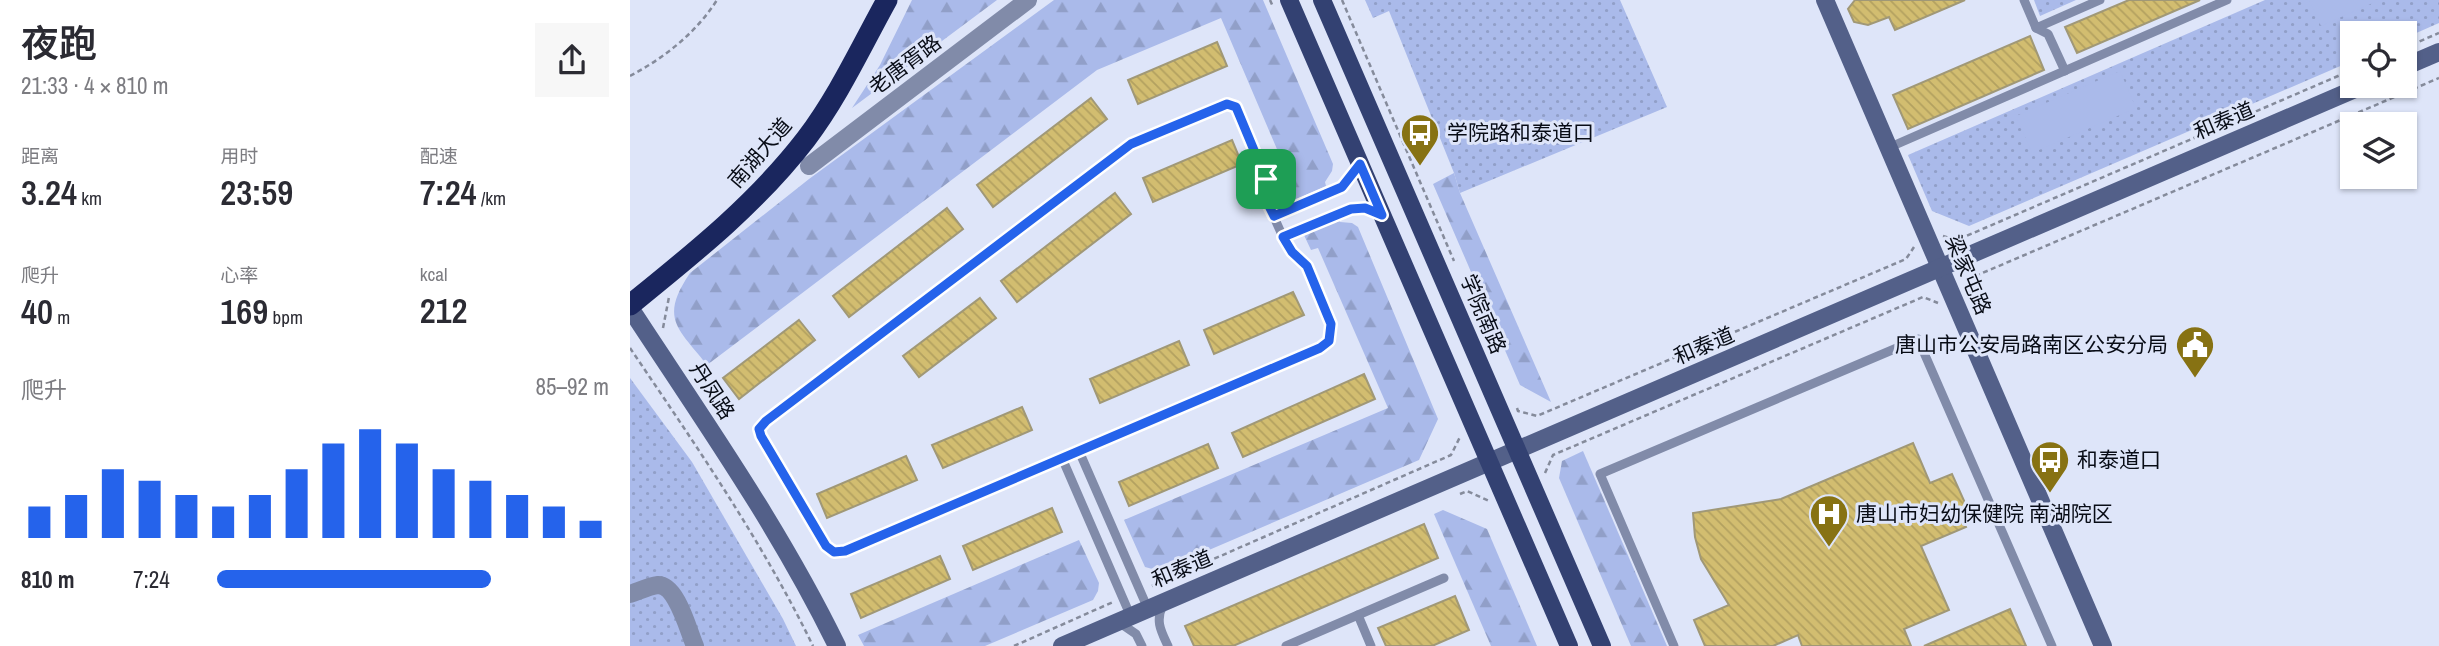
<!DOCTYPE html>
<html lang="zh">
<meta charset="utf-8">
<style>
:root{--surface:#fff;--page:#f7f7f7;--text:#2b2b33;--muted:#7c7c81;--accent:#2563eb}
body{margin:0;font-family:"Archivo Narrow","Noto Sans SC",sans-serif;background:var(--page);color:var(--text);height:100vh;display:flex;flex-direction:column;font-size:26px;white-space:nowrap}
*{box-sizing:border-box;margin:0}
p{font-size:23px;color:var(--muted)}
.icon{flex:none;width:38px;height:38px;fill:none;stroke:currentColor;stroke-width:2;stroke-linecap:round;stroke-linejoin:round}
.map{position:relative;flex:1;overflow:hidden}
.panel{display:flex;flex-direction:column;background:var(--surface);width:630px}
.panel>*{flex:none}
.buttons{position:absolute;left:1710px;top:21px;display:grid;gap:14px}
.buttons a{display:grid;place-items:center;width:77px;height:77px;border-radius:0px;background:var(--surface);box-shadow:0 2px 5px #0004;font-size:35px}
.pin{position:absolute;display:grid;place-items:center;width:60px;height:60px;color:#fff;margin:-30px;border-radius:14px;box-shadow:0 4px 10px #0006}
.round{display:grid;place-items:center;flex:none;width:74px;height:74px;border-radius:0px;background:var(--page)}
.head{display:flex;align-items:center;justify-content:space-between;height:119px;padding:0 21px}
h1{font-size:38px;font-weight:600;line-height:52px}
.figures{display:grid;grid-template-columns:repeat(3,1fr);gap:10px;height:119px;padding:7px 21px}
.figures div{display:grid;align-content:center}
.figures b{font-size:35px;font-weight:600}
.figures small{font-size:19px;font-weight:400}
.figures p{font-size:19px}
.chart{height:196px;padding:14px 21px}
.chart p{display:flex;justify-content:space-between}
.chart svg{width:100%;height:126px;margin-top:7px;stroke:var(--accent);stroke-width:6}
ul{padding:0 21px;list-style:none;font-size:23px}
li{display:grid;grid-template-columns:112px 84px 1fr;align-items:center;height:52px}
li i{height:18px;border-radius:9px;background:var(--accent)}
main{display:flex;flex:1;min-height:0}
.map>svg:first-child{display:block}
.green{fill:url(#green-dots)}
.forest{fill:url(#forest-firs)}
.pitch{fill:#aabaea}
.building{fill:url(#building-back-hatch);stroke:#a09877;stroke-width:2}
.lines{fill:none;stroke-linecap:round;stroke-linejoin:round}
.path{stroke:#858b9b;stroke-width:2.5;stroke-dasharray:5 3.5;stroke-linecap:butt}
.lane{stroke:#818ba9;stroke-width:9}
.street{stroke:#818ba9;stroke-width:18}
.secondary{stroke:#536089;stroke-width:18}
.primary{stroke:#334172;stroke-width:18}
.highway{stroke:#1a265e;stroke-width:21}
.route-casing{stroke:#fff;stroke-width:14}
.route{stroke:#2563eb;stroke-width:9}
.labels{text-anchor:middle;stroke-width:6;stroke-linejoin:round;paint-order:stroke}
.street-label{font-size:21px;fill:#080c16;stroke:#dee5f9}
.poi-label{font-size:21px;fill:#080c16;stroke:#dee5f9;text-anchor:start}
</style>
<main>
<section class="panel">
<div class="head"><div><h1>夜跑</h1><p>21:33 · 4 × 810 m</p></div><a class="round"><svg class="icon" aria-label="share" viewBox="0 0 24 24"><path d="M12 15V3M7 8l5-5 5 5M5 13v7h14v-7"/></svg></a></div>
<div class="figures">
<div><p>距离</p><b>3.24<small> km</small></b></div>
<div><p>用时</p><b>23:59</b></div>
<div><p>配速</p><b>7:24<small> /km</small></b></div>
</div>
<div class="figures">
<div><p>爬升</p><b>40<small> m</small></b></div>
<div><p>心率</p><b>169<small> bpm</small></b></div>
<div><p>kcal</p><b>212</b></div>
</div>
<div class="chart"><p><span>爬升</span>85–92 m</p>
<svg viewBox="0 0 160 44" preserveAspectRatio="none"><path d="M5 44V33M15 44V29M25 44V20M35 44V24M45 44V29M55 44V33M65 44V29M75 44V20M85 44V11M95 44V6M105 44V11M115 44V20M125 44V24M135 44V29M145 44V33M155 44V38"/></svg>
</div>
<ul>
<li><b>810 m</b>7:24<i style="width:70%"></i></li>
</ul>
</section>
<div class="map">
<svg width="1809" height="646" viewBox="0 0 1809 646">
<defs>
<pattern id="green-dots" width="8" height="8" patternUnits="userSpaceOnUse" patternTransform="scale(1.75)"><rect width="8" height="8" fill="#aabaea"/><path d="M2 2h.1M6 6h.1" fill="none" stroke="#919fc8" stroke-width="1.8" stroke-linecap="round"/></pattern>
<pattern id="forest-firs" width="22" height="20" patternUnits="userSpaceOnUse" patternTransform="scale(1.75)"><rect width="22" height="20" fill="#aabaea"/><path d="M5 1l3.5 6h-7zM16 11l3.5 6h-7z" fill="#919fc8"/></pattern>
<pattern id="building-back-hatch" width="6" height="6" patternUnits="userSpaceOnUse" patternTransform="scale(1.75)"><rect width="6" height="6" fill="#d2bd70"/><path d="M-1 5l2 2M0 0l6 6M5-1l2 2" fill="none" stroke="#b3a160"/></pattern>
</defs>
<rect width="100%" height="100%" fill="#dee5f9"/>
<g class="green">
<polygon points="735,0 990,0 1037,107 830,193 824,173 759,11 743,18"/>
<polygon points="1404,0 1446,0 1410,16"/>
<polygon points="1635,0 1809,0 1809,23 1775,38 1774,33 1722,33 1722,61 1339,226 1302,211 1278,155"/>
<polygon points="0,378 62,462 153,619 166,646 0,646"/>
</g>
<g class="forest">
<polygon points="282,0 367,0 222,108 250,65"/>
<path d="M424,0H633L703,164L702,171L695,182L696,186L660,202L653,186L661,182L591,18L467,70L77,365C48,328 29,319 60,273L179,179Z"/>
<polygon points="824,173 830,193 921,402 890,385 803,184"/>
<polygon points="708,219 710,222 722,223 728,227 808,419 789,460 530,571 515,567 494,520 758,408 688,248 681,250 673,233"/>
<polygon points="953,451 1037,646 1001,646 929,478 932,461"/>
<polygon points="813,510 857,529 907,646 861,646 804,514"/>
<polygon points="449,540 469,583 468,591 463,600 355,646 234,646 228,635"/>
</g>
<g class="pitch">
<polygon points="1679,0 1744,0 1745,2 1691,26"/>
<polygon points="1490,71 1506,108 1402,153 1386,116"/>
</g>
<g class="building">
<polygon points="1225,0 1335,0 1265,30 1259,17 1238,25 1224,22 1218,9"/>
<polygon points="1499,0 1570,0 1447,53 1435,27"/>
<polygon points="1400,36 1414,70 1278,129 1263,95"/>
<polygon points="587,42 597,66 508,104 498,80"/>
<polygon points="461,98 477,119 363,207 347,185"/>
<polygon points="602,140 612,164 523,202 513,178"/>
<polygon points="485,193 501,214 387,302 371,281"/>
<polygon points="317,208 333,229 219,317 203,296"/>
<polygon points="663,292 674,315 584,354 574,330"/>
<polygon points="350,298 366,318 289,377 273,356"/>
<polygon points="169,320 185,340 109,399 93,378"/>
<polygon points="549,341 559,365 470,403 460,379"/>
<polygon points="734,374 745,399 613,457 602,433"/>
<polygon points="392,407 402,430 313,468 302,445"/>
<polygon points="1283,443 1300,483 1322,474 1340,514 1332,518 1336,527 1291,546 1319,610 1274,629 1281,646 1172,646 1168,635 1143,646 1075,646 1064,620 1099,605 1071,559 1065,537 1063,513 1151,499"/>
<polygon points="578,444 588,468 499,506 489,482"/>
<polygon points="276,456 287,480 197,518 187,494"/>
<polygon points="422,508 432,532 343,570 333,546"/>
<polygon points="794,524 808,558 603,646 564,646 555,626"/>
<polygon points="310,556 320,579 231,618 221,594"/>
<polygon points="825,596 839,630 802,646 756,646 748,628"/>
<polygon points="1380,609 1396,646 1294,646"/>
</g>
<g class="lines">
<g class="path">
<polyline points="640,0 643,7"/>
<polyline points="712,0 824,261"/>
<polyline points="1774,48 1809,33"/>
<path d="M0,76C34,58 66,33 87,0"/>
<polyline points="1313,236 1327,240 1722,70"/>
<polyline points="1339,291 1343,277 1809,78"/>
<polyline points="33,328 39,297"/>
<path d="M0,348C65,444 132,541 183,646"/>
<polyline points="887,408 888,411 907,416 1276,259 1284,247"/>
<polyline points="915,473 923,455 1293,297 1308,303"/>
<polyline points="830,494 837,491 859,501"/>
<polyline points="522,586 821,455 830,437"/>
<polyline points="384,646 483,602"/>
</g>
<g class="lane">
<polyline points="1394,0 1406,28 1470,0"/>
<polyline points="1406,28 1418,34 1435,71"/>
<polygon points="597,104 606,107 636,179 639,206 653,237 662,252 676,266 701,324 699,341 690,348 215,551 204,552 196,546 131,436 129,429 136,421 501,144"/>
<polyline points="1258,148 1597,0"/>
<polyline points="644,216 712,187 729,165"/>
<polyline points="653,237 721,209 735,208 750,214"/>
<polyline points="449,451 518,609"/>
<polyline points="432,458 501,617"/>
<path d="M533,605C525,621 531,631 538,646"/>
<polyline points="728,615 741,646"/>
<polyline points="490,623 506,634 512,646"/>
<polyline points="656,646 814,578"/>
<polyline points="1044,646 970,474 1288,339 1422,646"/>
</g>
<g class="street">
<polyline points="179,166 398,0"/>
<path d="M0,594C9,591 19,586 28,585C47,585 58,630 65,646"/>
</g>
<g class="secondary">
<polyline points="1195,0 1473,646"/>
<polyline points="1774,67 1809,52"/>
<path d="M0,308C72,418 149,527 207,646"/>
<polyline points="432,646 1732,86"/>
</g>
<g class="primary">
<polyline points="659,0 939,646"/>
<polyline points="692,0 972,646"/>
</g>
<path class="highway" d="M0,305C63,254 126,204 176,139C208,97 231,47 257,0"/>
</g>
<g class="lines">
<g class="route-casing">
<polygon id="route" points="597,104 606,107 636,179 639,206 644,216 712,187 730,164 752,215 735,208 721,209 653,237 662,252 677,266 701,324 699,341 690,348 215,551 204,552 196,546 131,436 129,429 136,421 501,144"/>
</g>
<use href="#route" class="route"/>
</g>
<defs>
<g id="bus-pin" transform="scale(2.0125)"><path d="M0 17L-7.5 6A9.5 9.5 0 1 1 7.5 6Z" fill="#877213" stroke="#dee5f9"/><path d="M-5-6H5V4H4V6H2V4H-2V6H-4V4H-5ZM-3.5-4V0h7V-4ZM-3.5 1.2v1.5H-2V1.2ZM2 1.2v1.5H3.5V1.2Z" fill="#fff"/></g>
<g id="civic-pin" transform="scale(2.0125)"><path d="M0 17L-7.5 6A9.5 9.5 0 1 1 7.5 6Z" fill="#877213" stroke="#dee5f9"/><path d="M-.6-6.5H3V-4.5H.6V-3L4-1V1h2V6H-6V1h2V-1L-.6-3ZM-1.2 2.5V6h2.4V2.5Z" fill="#fff"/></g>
<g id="hospital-pin" transform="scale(2.0125)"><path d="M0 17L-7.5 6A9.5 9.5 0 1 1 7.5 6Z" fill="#877213" stroke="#dee5f9"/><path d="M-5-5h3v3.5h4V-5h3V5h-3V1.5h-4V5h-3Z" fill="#fff"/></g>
</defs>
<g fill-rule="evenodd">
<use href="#bus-pin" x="790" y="133"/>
<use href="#civic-pin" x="1565" y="345"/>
<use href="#bus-pin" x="1420" y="460"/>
<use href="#hospital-pin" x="1199" y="514"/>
</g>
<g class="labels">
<g class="street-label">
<text transform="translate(275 65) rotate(-37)" y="7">老唐胥路</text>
<text transform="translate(1594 121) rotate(-23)" y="7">和泰道</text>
<text transform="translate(130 153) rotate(-49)" y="7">南湖大道</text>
<text transform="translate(1338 275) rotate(67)" y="7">梁家屯路</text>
<text transform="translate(853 314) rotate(67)" y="7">学院南路</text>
<text transform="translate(1074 346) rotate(-23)" y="7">和泰道</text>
<text transform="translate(82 391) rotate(57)" y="7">丹凤路</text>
<text transform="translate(552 569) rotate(-23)" y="7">和泰道</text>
</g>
<g class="poi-label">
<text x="817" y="140">学院路和泰道口</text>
<text x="1538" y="352" text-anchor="end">唐山市公安局路南区公安分局</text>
<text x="1447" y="467">和泰道口</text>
<text x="1226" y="521">唐山市妇幼保健院 南湖院区</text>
</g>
</g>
</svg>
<div class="buttons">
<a><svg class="icon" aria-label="locate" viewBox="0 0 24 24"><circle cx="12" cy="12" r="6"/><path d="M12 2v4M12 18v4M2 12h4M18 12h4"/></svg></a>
<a><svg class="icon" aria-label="layers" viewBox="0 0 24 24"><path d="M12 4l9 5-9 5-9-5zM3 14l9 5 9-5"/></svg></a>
</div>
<div class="pin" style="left:636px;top:179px;background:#1e9e55"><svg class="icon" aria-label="arrive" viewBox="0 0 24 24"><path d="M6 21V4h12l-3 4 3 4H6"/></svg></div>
</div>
</main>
